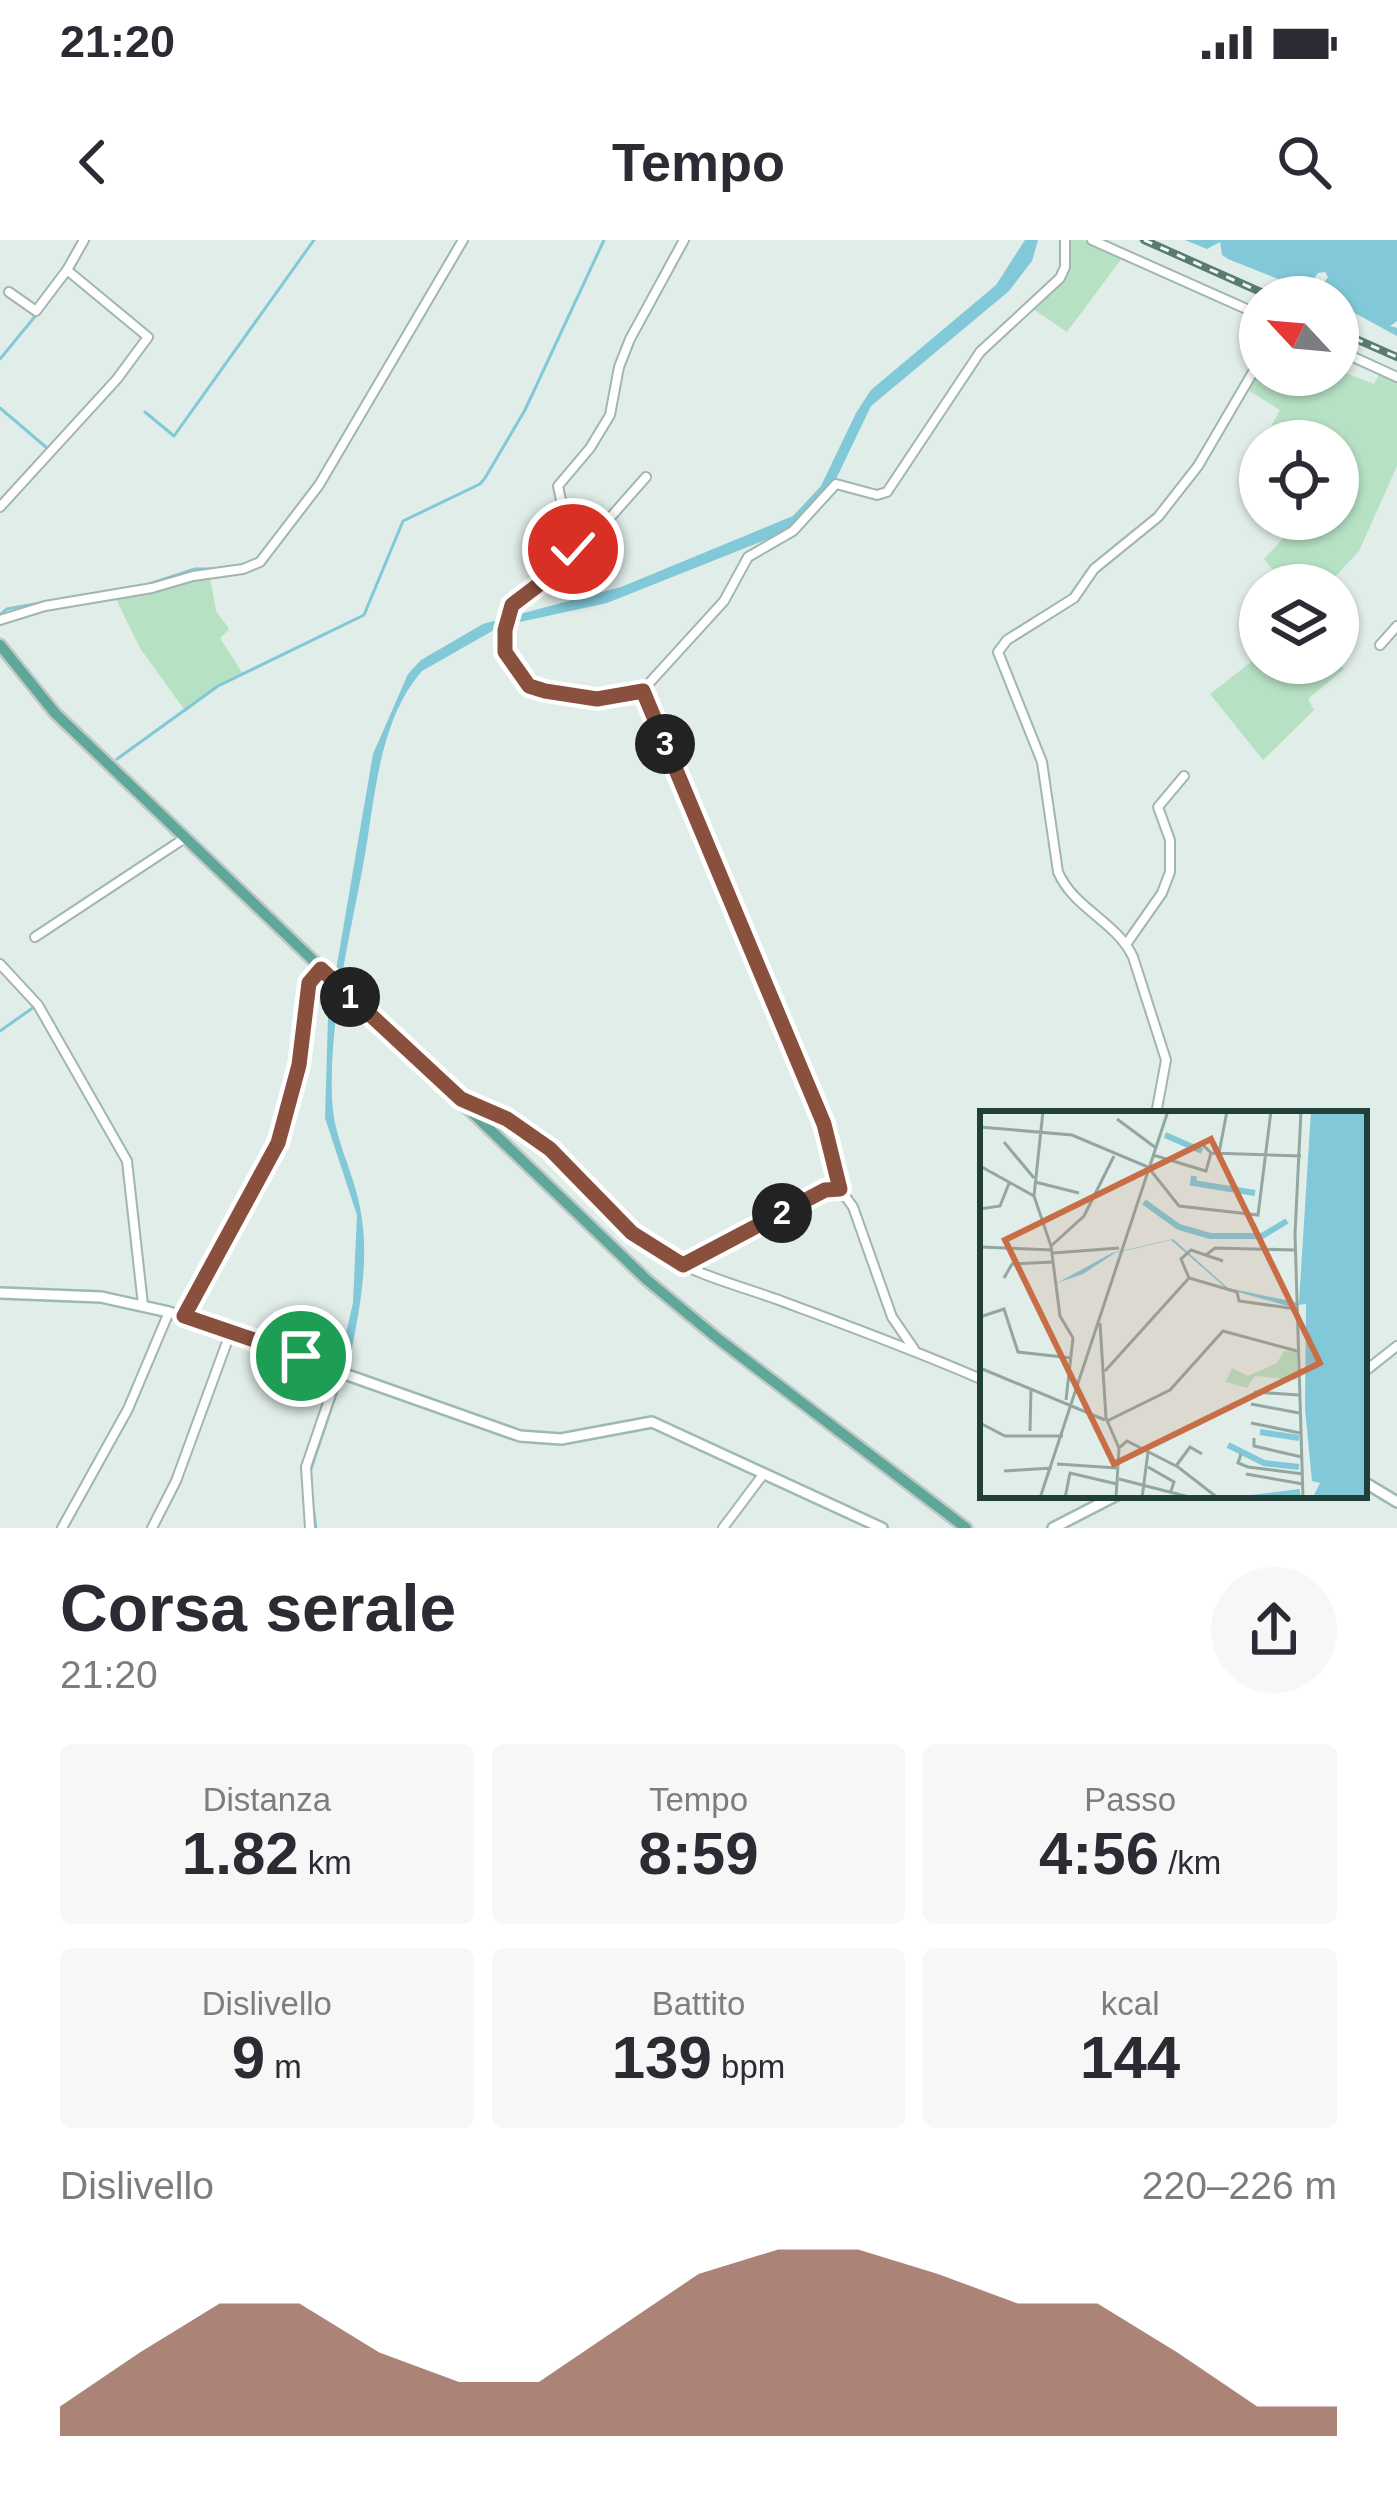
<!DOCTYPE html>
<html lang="it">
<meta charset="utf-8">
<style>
:root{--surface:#fff;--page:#f7f7f7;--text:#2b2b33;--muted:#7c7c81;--accent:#8a503e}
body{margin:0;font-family:Arial,sans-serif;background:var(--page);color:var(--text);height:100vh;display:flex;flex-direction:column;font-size:45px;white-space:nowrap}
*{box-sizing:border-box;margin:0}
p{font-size:39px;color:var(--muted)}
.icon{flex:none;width:66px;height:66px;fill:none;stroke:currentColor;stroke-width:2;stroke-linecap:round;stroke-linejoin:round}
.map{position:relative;height:1288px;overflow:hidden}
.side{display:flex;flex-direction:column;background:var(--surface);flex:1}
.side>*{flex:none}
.needle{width:78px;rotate:296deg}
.tools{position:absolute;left:1239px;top:36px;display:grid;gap:24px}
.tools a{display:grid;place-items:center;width:120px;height:120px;border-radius:50%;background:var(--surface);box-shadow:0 3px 9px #0004;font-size:60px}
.pin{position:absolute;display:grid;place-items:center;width:102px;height:102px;color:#fff;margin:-51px;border:6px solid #fff;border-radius:50%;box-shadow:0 3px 12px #0007}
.km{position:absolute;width:60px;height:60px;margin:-30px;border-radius:50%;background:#222;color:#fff;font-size:33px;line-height:60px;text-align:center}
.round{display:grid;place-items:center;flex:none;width:126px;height:126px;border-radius:63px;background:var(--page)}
.head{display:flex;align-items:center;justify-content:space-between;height:204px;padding:0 60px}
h1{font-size:66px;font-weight:700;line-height:90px}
.metrics{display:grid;grid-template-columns:repeat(3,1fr);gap:18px;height:204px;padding:12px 60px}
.metrics div{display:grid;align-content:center;border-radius:12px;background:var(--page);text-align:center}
.metrics b{font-size:60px;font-weight:700}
.metrics small{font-size:33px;font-weight:400}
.metrics p{font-size:33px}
.chart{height:336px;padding:24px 60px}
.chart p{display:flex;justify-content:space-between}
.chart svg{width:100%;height:216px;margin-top:12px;fill:var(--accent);opacity:.7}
.status{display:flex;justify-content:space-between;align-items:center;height:84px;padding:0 60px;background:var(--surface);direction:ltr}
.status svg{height:33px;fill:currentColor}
header{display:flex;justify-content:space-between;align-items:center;height:156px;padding:0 60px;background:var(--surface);font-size:54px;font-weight:700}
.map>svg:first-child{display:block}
.green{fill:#b6e1c3}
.water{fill:#81c8d8}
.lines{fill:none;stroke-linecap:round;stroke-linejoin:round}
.stream{stroke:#81c8d8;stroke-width:3}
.street-casing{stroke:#a2b5b0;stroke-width:12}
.secondary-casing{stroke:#9dbab1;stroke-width:14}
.primary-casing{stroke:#c0c9c7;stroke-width:15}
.street{stroke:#fff;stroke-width:8}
.secondary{stroke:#fff;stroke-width:9}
.primary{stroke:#5fa798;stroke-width:10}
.rail-casing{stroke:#597b73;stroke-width:8}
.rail{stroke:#f1f9f5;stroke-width:3;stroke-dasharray:9;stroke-linecap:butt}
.route-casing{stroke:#fff;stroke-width:24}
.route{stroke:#8a503e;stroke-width:15}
.inset-river{fill:none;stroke:#81c8d8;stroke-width:6}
.inset-road{fill:none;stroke:#93a7a2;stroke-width:3}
.view{fill:#c76e47;fill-opacity:0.15;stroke:#c76e47;stroke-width:6}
.inset-edge{fill:none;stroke:#1f3f38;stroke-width:6}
</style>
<div class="status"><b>21:20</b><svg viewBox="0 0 49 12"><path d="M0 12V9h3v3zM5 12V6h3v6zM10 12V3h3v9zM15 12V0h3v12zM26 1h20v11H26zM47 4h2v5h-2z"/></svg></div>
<header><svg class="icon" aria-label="back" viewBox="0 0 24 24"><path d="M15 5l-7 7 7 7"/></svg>Tempo<svg class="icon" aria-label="search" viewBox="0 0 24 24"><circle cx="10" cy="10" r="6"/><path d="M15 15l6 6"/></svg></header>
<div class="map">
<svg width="1397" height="1288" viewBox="0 0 1397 1288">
<rect width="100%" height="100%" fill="#e0ede8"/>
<g class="green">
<polygon points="1068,0 1083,0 1122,18 1067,92 1033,69 1062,39"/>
<polygon points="1260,126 1260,135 1338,135 1338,130 1374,144 1379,135 1397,143 1397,226 1359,311 1333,339 1319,331 1309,345 1276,345 1281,340 1264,319 1286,295 1281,279 1338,279 1338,201 1273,201 1266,195 1280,170 1246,149"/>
<polygon points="210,337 216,371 229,389 220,398 243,434 211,451 186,472 140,408 116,359"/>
<polygon points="1260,415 1260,423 1338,422 1344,429 1308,459 1314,470 1263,520 1210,454"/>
</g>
<g class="water">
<path d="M1025,0H1038L1032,21L1009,51L871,166L836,239L811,273L785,292L607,363L501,386L422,431C376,484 375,566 362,631C348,705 329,783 332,858C333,899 355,933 361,973C370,1024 358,1078 348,1128L339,1123L353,1063L357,975L325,878L328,777L373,514L408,434L421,420L483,384L621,347L793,276L821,246L856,173L871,150L996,45Z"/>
<polygon points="1185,0 1397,0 1397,81 1390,86 1397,88 1397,96 1338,64 1338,57 1324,56 1321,47 1328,37 1325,32 1318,33 1306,50 1228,19 1222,15 1220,2 1207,9"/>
</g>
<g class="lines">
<g class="stream">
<polyline points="0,119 37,74"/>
<polyline points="0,168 47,208"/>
<polyline points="145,172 174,196 314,0"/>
<polyline points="143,346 195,329 215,329"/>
<polyline points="1,374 7,369 80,356"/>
<polyline points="117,519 218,446 364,375 403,281 480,244 485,238 525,170 604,0"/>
<polyline points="0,791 34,767"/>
<polyline points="310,1232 341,1139"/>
<polyline points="312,1260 316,1288"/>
</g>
<g class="street-casing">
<g id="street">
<polyline points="1092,0 1260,75"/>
<polyline points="67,30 84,0"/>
<polyline points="1338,110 1397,137"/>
<polyline points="646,237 608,280 508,372 505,412 529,446 597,459 642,451 724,361 748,317 793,291 836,244 877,255 887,252 980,112 1060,38 1065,27 1065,0"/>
<polyline points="0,267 117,139 148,97 67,30 36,71 9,52"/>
<polyline points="573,309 556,291 562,265 558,246 590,208 610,175 619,127 630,99 684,0"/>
<polyline points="0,380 45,366 152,348 193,336 243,329 260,322 319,245 463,0"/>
<polyline points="1380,405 1397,386"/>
<polyline points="642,451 824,884 840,949 853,967 892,1077 914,1109"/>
<polyline points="35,697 185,598"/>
<polyline points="1127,703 1162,653 1170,632 1170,600 1158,567 1184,536"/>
<polyline points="0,724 38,765 127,921 143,1065"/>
<path d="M461,859C548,881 584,966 656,1011C692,1033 736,1045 776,1059C846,1085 915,1110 983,1140"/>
<path d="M1156,874L1166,820L1133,717C1116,681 1074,669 1058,632L1042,522L998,412L1007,400L1074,358L1094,329L1158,277L1198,226L1260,120"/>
<polyline points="683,1025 825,950 840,949"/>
<polyline points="184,1076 278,903 299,825 309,743 321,729"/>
<polyline points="302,1120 331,1138 333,1148 306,1227 310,1288"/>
<polyline points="1364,1132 1397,1106"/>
<polyline points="62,1288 128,1169 169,1072"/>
<polyline points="152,1288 176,1241 231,1091"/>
<polyline points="723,1288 762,1236"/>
</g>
</g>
<g class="secondary-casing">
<g id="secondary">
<polyline points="0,1053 101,1057 169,1072 520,1196 561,1199 652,1182 882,1288"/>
<polyline points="1364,1242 1397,1262"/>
<polyline points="1053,1288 1117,1255"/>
</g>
</g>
<g class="primary-casing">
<polyline id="primary" points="0,405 55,473 647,1040 717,1098 966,1288"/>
</g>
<use href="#street" class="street"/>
<use href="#secondary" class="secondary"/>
<use href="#primary" class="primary"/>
<g class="rail-casing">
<g id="rail">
<polyline points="1144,0 1272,57"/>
<polyline points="1338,91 1397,117"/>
</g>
</g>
<use href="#rail" class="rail"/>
</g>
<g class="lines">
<g class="route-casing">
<polyline id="route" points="301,1116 184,1076 278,903 299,825 309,743 321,729 461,859 507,879 550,909 632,993 683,1025 825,950 840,949 824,884 643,451 597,459 545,451 529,446 505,412 505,390 512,365 541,343 573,309"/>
</g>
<use href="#route" class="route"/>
</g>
<g transform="translate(980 871)">
<rect width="387" height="387" fill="#e0ede8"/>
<path d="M304,240L317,241V269L275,265L267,277L246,271L252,257L268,265L297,252Z" fill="#b6e1c3"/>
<path d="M331,0H387V387L334,384L340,372L332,370L325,298L326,193L308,195L247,178L191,129L135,142L103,163L77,172L132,142L193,128L248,177L319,192Z" fill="#81c8d8"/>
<path class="inset-river" d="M185,24L222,40M214,65L213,72L275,82M164,91L199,116L230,125H282L307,110M280,321L319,327M248,334L284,352L319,356M271,387L320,381"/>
<path class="inset-road" d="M63,0L54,85L71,135L80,205L93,227L86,289M321,0L315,123L323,387M137,8L176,37M0,16L92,24L168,56L199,95L278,104L291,0M24,31L54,67M231,42L321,45M239,42L247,0M173,44L226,60L231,42L223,34M0,55L54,85M55,71L99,82M0,98L20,95L30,70M71,135L104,105L134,45M0,136L72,139M73,142L139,137M226,144L235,137L315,139M243,150L211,139L201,148L209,167L257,181L259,190L316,198M24,167L32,153L74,151M0,206L24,198L38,241L92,247M120,212L126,307L139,337L136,387M0,257L125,309M125,260L209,167M274,281L319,284M271,293L319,302M127,310L190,279L243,220L317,240M0,312L25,325H83M271,312L320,322M50,320L51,278M274,327V335L322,346M140,336L147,330L198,356L238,387M261,343L258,352L268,356L323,363M77,353L137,357M196,355L210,336L222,343M168,356L194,371L191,380M24,360L72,357M266,363L323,373M139,368L213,387M60,387L188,0M85,387L90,362L137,373M162,387L168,341"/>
<path class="view" d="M231,28L340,252L134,353L25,129Z"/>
<rect width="387" height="387" class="inset-edge"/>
</g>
</svg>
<div class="tools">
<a><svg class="needle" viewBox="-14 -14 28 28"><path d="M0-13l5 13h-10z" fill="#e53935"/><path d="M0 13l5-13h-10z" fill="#7c7c81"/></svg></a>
<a><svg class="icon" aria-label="locate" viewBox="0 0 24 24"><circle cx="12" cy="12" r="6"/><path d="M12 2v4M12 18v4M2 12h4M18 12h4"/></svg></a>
<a><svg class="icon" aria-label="layers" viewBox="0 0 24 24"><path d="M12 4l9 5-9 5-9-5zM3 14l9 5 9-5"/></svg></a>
</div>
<div class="pin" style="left:301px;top:1116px;background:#1e9e55"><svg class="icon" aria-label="arrive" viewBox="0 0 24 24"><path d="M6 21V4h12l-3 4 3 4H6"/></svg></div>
<div class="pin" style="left:573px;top:309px;background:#d93025"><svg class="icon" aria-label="check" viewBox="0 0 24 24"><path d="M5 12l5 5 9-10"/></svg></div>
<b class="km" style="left:350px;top:757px">1</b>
<b class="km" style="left:782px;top:973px">2</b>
<b class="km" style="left:665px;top:504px">3</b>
</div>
<section class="side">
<div class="head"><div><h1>Corsa serale</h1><p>21:20</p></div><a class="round"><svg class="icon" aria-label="share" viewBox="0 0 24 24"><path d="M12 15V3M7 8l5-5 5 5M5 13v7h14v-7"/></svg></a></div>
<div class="metrics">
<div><p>Distanza</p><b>1.82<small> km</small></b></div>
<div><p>Tempo</p><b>8:59</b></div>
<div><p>Passo</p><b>4:56<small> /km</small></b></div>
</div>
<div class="metrics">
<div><p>Dislivello</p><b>9<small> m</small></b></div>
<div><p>Battito</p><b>139<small> bpm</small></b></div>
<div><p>kcal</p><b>144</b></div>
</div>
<div class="chart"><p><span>Dislivello</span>220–226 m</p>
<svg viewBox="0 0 160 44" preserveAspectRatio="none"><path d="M0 44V38L10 27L20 17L30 17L40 27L50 33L60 33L70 22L80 11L90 6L100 6L110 11L120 17L130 17L140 27L150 38L160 38V44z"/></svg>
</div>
</section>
